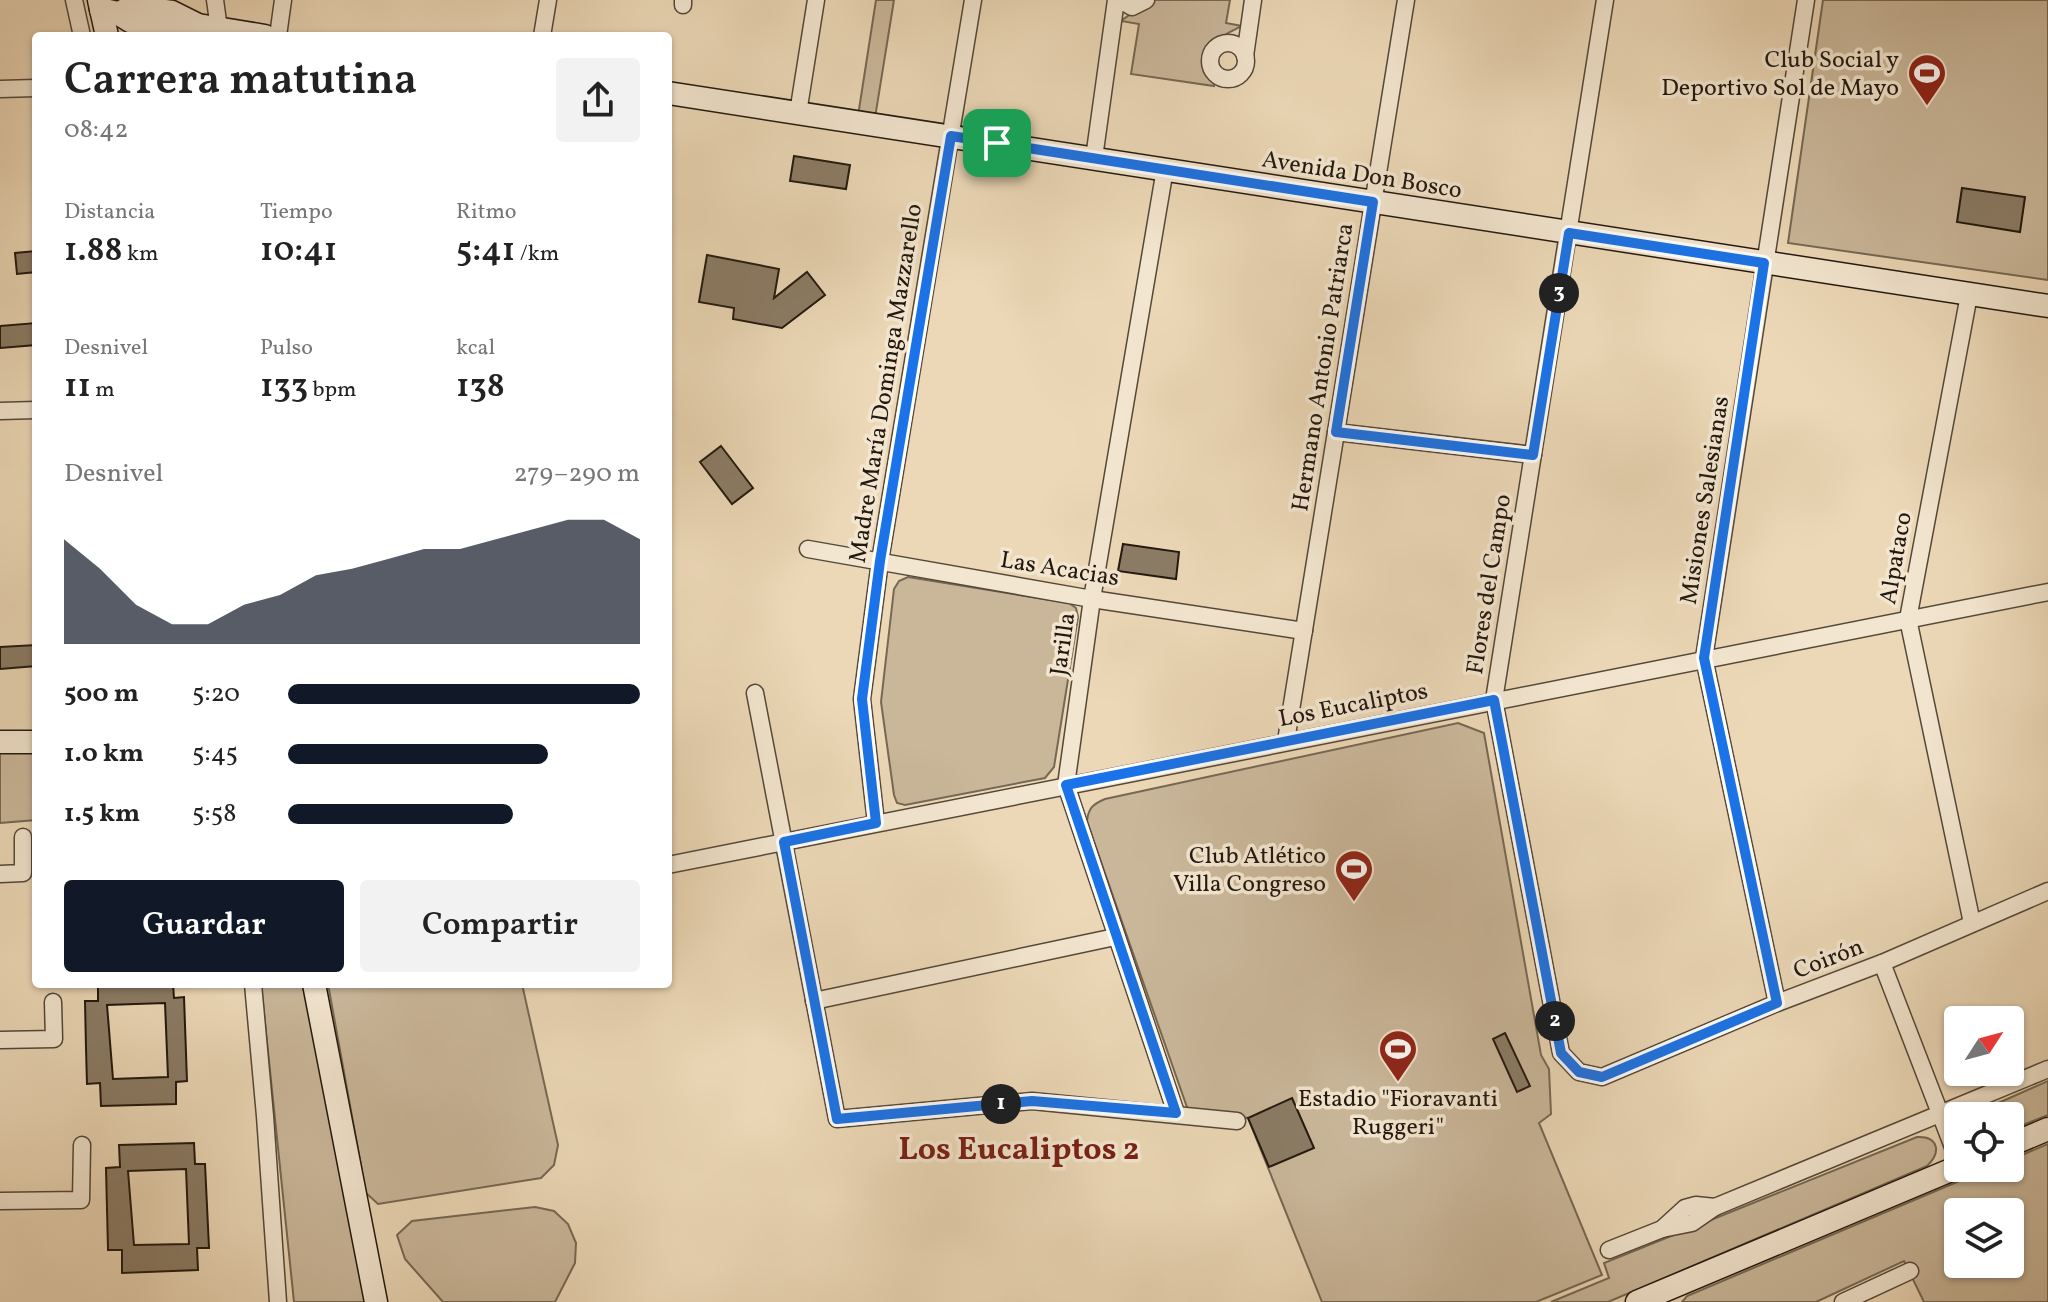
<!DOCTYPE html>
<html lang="es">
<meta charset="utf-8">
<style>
:root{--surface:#fff;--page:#f2f2f2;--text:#222;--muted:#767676;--accent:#111827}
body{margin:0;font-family:Vollkorn,serif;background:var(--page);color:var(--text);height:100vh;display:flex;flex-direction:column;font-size:30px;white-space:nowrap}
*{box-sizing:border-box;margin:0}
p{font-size:26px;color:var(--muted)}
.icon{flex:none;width:44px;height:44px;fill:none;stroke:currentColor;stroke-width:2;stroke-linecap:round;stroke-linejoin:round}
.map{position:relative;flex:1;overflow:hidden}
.drawer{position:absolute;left:32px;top:32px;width:640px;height:956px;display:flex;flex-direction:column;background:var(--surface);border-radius:8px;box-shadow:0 2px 6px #0004}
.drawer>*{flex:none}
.needle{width:52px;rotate:54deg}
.tools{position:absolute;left:1944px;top:1006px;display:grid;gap:16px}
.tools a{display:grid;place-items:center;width:80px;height:80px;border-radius:8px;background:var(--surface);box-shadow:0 2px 6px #0004;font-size:40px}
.pin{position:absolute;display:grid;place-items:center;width:68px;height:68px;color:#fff;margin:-34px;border-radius:16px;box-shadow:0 4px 12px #0006}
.km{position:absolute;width:40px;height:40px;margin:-20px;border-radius:50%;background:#222;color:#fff;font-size:22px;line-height:40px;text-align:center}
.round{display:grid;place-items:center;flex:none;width:84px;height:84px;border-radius:8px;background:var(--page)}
.overview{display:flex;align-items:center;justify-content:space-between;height:136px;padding:0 32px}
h1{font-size:44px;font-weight:600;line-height:60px}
.metrics{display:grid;grid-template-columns:repeat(3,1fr);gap:12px;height:136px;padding:8px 32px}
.metrics div{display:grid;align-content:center}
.metrics b{font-size:34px;font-weight:600}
.metrics small{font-size:22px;font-weight:400}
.metrics p{font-size:22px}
.chart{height:224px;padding:16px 32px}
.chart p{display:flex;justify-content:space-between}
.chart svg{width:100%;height:144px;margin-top:8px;fill:var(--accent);opacity:.7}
.button{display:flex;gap:16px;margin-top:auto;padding:16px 32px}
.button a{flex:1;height:92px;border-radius:8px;background:var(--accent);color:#fff;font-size:32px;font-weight:600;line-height:92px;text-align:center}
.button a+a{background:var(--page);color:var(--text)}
ul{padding:0 32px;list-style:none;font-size:26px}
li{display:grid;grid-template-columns:128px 96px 1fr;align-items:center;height:60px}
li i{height:20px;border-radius:10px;background:var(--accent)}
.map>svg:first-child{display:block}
.green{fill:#cab79a;stroke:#766854;stroke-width:2;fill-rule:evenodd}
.building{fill:#8b7c66;stroke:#22180f;stroke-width:2;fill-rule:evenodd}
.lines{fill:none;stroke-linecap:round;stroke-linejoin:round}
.street-casing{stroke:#544839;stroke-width:19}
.secondary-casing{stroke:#22180f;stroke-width:25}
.street{stroke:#f3e6d0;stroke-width:16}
.secondary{stroke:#f3e6d0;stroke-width:22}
.route-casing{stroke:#fff;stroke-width:16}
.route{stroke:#1a73e8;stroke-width:10}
.labels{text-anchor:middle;stroke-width:7;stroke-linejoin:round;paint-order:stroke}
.poi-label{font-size:24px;fill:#22180f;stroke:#f3e6d0;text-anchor:end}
.street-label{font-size:24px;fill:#22180f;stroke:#f3e6d0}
.district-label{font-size:32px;font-weight:bold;fill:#7a1f14;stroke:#f3e6d0}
</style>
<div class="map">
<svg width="2048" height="1302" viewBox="0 0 2048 1302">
<rect width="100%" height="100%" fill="#ecd8b7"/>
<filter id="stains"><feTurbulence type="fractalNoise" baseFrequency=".0025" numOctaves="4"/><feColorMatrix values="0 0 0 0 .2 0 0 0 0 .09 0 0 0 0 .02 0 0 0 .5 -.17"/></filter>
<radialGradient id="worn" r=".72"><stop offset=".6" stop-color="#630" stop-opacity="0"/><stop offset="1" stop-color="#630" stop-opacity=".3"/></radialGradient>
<g class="green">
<polygon points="876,0 894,0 875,118 858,116"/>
<path d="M1150,0H1230L1226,23L1242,26C1224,35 1204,43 1205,66L1215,80L1214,86L1131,74L1139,24L1121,21Z"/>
<polygon points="1823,0 2048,0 2048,280 1788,243"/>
<polygon points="908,577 1069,603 1076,608 1078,617 1054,767 1045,778 905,805 897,803 894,795 881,702 894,589 899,581"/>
<path d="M1458,723L1484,733L1541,1055L1549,1069L1551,1114L1539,1123L1602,1275L1536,1302H1322L1248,1118L1188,1110L1087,822C1088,808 1093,804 1105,799Z"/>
<polygon points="0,747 36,747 36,820 0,823"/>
<polygon points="261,984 303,984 365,1302 294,1302"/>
<polygon points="328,984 522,984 558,1145 554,1165 541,1178 378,1204 366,1193"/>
<polygon points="2048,1081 2048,1115 2010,1130 2010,1116 1969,1116"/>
<path d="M1917,1137C1938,1136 1942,1152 1927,1166L1608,1302H1551L1609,1278L1604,1263Z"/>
<path d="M2048,1144V1302H1924L1904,1261L1816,1302H1682L1687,1296L1990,1168H2010V1160ZM1958,1212H2010V1264H1958Z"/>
<polygon points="535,1207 554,1211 568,1224 576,1243 575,1263 555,1302 443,1302 405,1259 397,1235 412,1221"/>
</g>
<g class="building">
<polygon points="794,156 850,165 846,189 790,181"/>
<polygon points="1962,188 2025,197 2020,232 1957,222"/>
<polygon points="36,251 36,272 17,274 15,253"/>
<polygon points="707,255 779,269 774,298 807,272 825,295 782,328 733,319 734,308 699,302"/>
<polygon points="36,323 36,345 0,348 0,326"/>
<polygon points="721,446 753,488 732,504 700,462"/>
<polygon points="1123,544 1179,552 1176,579 1118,571"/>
<polygon points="36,645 36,666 0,669 0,647"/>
<path d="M98,984H173L174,998L184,997L187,1081L176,1082V1104L101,1106L100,1083L87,1084L86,1048L85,1001H98ZM165,1003L168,1077L113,1079L107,1005Z"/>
<polygon points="1505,1033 1530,1086 1517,1092 1493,1039"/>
<polygon points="1292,1098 1314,1148 1269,1167 1248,1118"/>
<path d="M194,1143L195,1164H205L209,1248H197L198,1270L122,1273V1250H108L106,1168L120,1167L119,1145ZM186,1169L189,1244L134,1245L128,1171Z"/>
</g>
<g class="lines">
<g class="street-casing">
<g id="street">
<polyline points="74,0 82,36"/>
<polyline points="215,0 220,36"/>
<polyline points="1120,0 1132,7 1146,0"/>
<polyline points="1605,0 1494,700 1561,1053 1579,1072 1602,1077 1777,1003 1882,963 2048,891"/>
<polyline points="683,5 683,0"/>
<polyline points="278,36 283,0"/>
<polyline points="542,36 548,0"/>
<circle cx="1228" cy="61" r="18"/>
<polyline points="1245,56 1253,0"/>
<polyline points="0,89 36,88"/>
<polyline points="798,113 816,0"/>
<polyline points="1094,158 1116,0"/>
<polyline points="1165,169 1092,599 1066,785 1176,1113"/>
<polyline points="1969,295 1908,619 1972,923"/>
<polyline points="0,411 36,410"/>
<polyline points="1336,432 1533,455"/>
<polyline points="808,549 1092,599 1304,631"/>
<polyline points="755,693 837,1119 1032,1101 1237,1121"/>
<polyline points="1286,741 1406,0"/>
<polyline points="876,823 862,699 880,561 973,0"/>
<polyline points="668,865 2048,592"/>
<polyline points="0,874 23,873 23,837"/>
<polyline points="1882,963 1958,1160"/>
<polyline points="253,984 265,1116 278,1302"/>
<polyline points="814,1001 1115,937"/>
<polyline points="1777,1003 1704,658 1806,0"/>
<polyline points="0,1040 54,1039 53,1002"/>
<polyline points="0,1201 81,1200 82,1145"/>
<polyline points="1662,1229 1692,1223 1715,1207"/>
<polyline points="1609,1250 1662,1229 1685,1208 1696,1205 1715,1207 2048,1069"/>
<polyline points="1843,1302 1910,1271"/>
</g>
</g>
<g class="secondary-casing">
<g id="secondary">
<polyline points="99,0 107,36"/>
<path d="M101,10C121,12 117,14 132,22C148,30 182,30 198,25"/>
<polyline points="120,13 131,6 172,12 198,25 265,36"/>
<polyline points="668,93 2048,306"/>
<polyline points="0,742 36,742"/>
<polyline points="314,984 376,1302"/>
<polyline points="2010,1145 2048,1129"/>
<polyline points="1637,1302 1958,1167"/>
</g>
</g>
<use href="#street" class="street"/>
<use href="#secondary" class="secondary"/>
</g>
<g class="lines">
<g class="route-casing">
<polygon id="route" points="951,136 1373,202 1336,432 1533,455 1569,233 1764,263 1704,658 1777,1003 1602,1077 1579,1072 1561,1053 1494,700 1066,785 1176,1113 1032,1101 837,1119 784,842 876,823 862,699 880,561"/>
</g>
<use href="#route" class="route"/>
</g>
<defs>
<g id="stadium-pin" transform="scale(2)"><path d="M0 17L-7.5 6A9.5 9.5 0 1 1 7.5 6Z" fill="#8f2418" stroke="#f3e6d0"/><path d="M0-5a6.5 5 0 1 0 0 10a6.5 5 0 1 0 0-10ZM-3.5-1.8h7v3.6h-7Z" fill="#fff"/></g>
</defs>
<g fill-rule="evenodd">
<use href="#stadium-pin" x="1927" y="73"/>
<use href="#stadium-pin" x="1354" y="869"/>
<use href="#stadium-pin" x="1398" y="1049"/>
</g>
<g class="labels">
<g class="poi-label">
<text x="1899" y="67">Club Social y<tspan x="1899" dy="28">Deportivo Sol de Mayo</tspan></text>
<text x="1326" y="863">Club Atlético<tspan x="1326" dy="28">Villa Congreso</tspan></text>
<text x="1398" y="1106" text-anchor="middle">Estadio "Fioravanti<tspan x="1398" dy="28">Ruggeri"</tspan></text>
</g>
<g class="street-label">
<text transform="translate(1362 174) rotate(9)" y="8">Avenida Don Bosco</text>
<text transform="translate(1322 367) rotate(-81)" y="8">Hermano Antonio Patriarca</text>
<text transform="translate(885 383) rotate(-81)" y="8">Madre María Dominga Mazzarello</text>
<text transform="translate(1704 500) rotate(-81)" y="8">Misiones Salesianas</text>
<text transform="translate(1895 558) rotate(-80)" y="8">Alpataco</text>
<text transform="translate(1060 568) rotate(9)" y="8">Las Acacias</text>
<text transform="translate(1488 584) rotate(-81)" y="8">Flores del Campo</text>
<text transform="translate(1062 644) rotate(-82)" y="8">Jarilla</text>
<text transform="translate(1353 704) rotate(-11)" y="8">Los Eucaliptos</text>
<text transform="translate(1828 958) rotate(-21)" y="8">Coirón</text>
</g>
<g class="district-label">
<text x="1019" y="1159">Los Eucaliptos 2</text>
</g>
</g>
<rect width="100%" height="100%" filter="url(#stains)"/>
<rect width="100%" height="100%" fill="url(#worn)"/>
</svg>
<div class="tools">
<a><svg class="needle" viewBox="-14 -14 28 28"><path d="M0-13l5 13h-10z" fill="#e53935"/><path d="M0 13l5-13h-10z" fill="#767676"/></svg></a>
<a><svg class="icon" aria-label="locate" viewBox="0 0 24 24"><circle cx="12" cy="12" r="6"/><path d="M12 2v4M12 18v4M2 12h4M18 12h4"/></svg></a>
<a><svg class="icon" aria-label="layers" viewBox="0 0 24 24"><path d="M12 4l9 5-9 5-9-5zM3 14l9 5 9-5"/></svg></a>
</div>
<div class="pin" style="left:997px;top:143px;background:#1e9e55"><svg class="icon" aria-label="arrive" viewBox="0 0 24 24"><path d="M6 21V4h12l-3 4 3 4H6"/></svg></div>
<b class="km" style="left:1001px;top:1104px">1</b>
<b class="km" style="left:1555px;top:1021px">2</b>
<b class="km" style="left:1559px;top:293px">3</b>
<section class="drawer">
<div class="overview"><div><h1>Carrera matutina</h1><p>08:42</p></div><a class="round"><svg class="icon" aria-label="share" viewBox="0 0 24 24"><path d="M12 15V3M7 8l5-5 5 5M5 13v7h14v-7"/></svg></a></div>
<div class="metrics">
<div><p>Distancia</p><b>1.88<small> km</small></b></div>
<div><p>Tiempo</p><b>10:41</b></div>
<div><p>Ritmo</p><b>5:41<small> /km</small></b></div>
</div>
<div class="metrics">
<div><p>Desnivel</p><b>11<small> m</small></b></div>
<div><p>Pulso</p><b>133<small> bpm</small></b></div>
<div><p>kcal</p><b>138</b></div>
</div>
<div class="chart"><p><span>Desnivel</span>279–290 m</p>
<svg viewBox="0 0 160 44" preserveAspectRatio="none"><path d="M0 44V12L10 21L20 32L30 38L40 38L50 32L60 29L70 23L80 21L90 18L100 15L110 15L120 12L130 9L140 6L150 6L160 12V44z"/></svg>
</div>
<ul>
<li><b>500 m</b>5:20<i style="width:100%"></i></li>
<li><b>1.0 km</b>5:45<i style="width:74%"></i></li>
<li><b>1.5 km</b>5:58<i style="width:64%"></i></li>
</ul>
<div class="button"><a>Guardar</a><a>Compartir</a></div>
</section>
</div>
